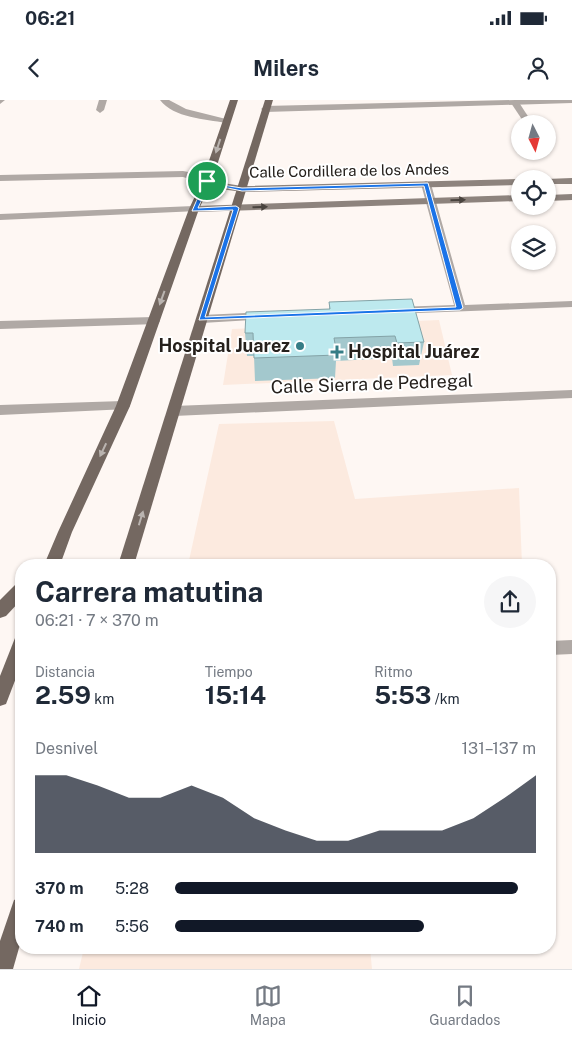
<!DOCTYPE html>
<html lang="es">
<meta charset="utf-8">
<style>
:root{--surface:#fff;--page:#f6f6f7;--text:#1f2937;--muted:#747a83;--line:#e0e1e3;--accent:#111827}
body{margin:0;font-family:"Public Sans",sans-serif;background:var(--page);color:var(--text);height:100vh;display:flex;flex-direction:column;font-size:19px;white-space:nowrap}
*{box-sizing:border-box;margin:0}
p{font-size:16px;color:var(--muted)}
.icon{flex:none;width:28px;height:28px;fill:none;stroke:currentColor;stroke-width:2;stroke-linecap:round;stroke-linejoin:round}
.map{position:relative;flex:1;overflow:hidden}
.panel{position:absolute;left:15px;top:459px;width:541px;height:395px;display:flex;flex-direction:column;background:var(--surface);border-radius:20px;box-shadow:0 1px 4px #0004}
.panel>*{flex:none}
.needle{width:32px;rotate:174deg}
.fabs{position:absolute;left:511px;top:15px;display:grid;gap:10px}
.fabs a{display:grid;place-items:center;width:45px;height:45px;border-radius:50%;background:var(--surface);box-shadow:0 1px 4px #0004;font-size:25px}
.pin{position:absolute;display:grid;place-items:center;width:42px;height:42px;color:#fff;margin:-21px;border:2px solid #fff;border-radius:50%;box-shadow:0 1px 5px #0007}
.round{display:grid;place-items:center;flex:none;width:52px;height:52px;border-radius:26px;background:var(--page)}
.head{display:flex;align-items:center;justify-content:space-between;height:85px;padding:0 20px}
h1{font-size:28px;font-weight:700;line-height:38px}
.figures{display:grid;grid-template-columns:repeat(3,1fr);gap:8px;height:85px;padding:5px 20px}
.figures div{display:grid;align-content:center}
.figures b{font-size:25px;font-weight:700}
.figures small{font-size:14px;font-weight:400}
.figures p{font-size:14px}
.chart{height:140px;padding:10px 20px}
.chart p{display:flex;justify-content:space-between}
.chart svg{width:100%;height:90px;margin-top:5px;fill:var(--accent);opacity:.7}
ul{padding:0 20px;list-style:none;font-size:16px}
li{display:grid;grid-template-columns:80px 60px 1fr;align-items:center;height:38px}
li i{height:12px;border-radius:6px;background:var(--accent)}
.status{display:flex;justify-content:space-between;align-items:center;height:35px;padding:0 25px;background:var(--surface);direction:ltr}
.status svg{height:14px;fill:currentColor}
header{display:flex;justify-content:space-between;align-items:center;height:65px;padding:0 20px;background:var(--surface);font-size:22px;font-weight:700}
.menu{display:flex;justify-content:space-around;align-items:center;height:70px;border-top:1px solid var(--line);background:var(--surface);font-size:14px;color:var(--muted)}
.menu a{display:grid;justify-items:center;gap:2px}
.menu .active{color:var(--accent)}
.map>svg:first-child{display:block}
.built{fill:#fceadf}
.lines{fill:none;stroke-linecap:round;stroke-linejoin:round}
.service{fill:#b0a9a5;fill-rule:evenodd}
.minor{fill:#b0a9a5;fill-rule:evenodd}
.tertiary{fill:#b0a9a5;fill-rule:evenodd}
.secondary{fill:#8d837d;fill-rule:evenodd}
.primary{fill:#746861;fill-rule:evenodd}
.wall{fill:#a3c8cd}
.building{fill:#bde9ee;stroke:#84a3a7}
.oneway{fill:#bab4b0}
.oneway2{fill:#49433e}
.route{fill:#1a73e8;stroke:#fff;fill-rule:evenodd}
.poi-dot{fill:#367d86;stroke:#fff;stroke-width:2}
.labels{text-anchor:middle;stroke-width:4;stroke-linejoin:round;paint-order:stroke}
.far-street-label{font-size:15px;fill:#25201c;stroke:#fff}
.poi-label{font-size:18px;font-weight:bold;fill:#25201c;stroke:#fff;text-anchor:end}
.street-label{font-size:18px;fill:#25201c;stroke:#fff}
</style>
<div class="status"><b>06:21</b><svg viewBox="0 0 49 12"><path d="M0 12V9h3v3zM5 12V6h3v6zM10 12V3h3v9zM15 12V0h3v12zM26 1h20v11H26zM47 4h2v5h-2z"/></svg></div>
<header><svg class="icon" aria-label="back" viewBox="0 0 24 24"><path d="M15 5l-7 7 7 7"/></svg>Milers<svg class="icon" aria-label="person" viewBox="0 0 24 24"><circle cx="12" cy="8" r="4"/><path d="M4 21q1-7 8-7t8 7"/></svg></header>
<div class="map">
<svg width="572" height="869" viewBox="0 0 572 869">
<rect width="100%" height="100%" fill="#fef7f3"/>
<g class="built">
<polygon points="439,220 452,275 223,285 232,229"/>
<polygon points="334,321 355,399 519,388 522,465 188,465 219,324"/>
<polygon points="84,848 370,848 372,869 79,869"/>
</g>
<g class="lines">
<g class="service">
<polygon points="99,0 107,0 104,10 100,13 96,10"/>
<path d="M160,0H169L186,9L230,20L226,23C205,19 174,18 160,0Z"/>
<polygon points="512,1 518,1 533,24 525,24 511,3"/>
</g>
<g class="minor">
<polygon points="0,0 5,0 0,4"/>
<polygon points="515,0 572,0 572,3 265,12 261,9 265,6"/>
<polygon points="426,81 431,84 465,205 572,201 572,207 392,214 390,211 396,207 454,205 421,84"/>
<polygon points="194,106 198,107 198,111 0,120 0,114"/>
<polygon points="266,212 270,213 272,216 270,219 202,223 196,219 202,215"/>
<polygon points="154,217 160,221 158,224 0,229 0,221"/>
<polygon points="572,290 572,298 174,316 169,314 167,311 169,308 174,306"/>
<polygon points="123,301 128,303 130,306 128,309 0,315 0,305"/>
<polygon points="572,540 572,554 550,555 550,541"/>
</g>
<polygon class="tertiary" points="183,71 199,74 212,81 207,84 183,77 0,81 0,75"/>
<g class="secondary">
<polygon points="207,78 223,83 242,86 520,79 520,85 242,92 221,89 204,83 202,81"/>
<polygon points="572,78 572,84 548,84 548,79 546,79"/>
<polygon points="572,94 572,100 548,101 548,95"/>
<polygon points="520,95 520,101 194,112 189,109 194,106"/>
</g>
<g class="primary">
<polygon points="230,0 238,0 212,81 199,109 130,306 72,432 60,465 44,465 58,432 116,306 189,109 202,81"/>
<polygon points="265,0 273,0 134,465 118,465"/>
<polygon points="21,483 21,500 6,516 0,518 0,500 15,485"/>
<polygon points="21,536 21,565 6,604 0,606 0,576 15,538"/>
<polygon points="21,797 21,841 13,869 0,869 0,841 14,800"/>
</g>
</g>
<polygon class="wall" points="329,202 424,242 419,265 393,266 392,258 336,261 335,278 255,281 254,256 247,256 245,233 329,209"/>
<polygon class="building" points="412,199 424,242 397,243 395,236 334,238 337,255 254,258 253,233 245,233 246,212 330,209 329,202"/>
<defs><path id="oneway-solid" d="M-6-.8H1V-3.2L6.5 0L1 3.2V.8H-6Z" transform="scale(1.25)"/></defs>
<g class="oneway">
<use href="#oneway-solid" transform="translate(218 46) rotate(108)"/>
<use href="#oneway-solid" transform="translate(162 198) rotate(110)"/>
<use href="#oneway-solid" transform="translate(103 350) rotate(115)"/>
<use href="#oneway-solid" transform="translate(141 418) rotate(-73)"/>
</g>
<g class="oneway2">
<use href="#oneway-solid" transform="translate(458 100) rotate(-2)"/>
<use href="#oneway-solid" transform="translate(260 107) rotate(-2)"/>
</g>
<path class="route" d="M207,80L222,85L242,88L428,83L463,208L460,210L199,220L233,110L192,111L205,81ZM209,84L242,91L424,86L456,207L205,217L239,108L236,106L198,108Z"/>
<g class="poi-dot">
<circle cx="300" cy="246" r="5"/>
<path d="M334.5 244.5h5v5h5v5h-5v5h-5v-5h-5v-5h5z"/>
</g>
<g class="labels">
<g class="far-street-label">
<text transform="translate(349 71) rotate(-1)" y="5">Calle Cordillera de los Andes</text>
</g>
<g class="poi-label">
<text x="290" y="252">Hospital Juarez</text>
<text x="348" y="258" text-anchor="start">Hospital Juárez</text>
</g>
<g class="street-label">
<text transform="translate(372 284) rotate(-2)" y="6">Calle Sierra de Pedregal</text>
</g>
</g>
</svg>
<div class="fabs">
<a><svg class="needle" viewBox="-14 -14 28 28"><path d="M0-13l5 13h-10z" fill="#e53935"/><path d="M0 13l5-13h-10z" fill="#747a83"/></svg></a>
<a><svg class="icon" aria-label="locate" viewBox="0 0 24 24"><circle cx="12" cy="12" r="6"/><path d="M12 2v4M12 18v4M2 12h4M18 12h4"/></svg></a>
<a><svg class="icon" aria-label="layers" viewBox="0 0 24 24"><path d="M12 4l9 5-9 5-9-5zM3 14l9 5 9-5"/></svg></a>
</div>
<div class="pin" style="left:207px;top:81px;background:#1e9e55"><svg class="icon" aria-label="arrive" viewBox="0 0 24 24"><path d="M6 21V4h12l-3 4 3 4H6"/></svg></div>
<section class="panel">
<div class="head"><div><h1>Carrera matutina</h1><p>06:21 · 7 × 370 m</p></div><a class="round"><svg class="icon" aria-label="share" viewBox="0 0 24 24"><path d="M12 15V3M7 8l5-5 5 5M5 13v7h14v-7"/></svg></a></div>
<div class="figures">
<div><p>Distancia</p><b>2.59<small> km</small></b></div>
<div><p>Tiempo</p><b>15:14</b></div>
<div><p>Ritmo</p><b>5:53<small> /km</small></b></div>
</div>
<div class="chart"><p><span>Desnivel</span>131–137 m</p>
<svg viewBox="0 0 160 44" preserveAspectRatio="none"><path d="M0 44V6L10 6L20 11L30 17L40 17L50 11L60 17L70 27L80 33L90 38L100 38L110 33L120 33L130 33L140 27L150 17L160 6V44z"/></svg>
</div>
<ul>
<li><b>370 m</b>5:28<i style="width:95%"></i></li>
<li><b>740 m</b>5:56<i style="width:69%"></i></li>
</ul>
</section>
</div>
<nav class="menu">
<a class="active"><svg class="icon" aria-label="home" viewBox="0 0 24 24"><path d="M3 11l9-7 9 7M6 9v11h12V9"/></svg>Inicio</a>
<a><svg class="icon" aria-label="map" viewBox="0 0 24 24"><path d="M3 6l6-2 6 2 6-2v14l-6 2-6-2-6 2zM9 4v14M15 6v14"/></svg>Mapa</a>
<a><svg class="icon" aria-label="saved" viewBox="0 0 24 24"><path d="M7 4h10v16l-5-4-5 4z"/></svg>Guardados</a>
</nav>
